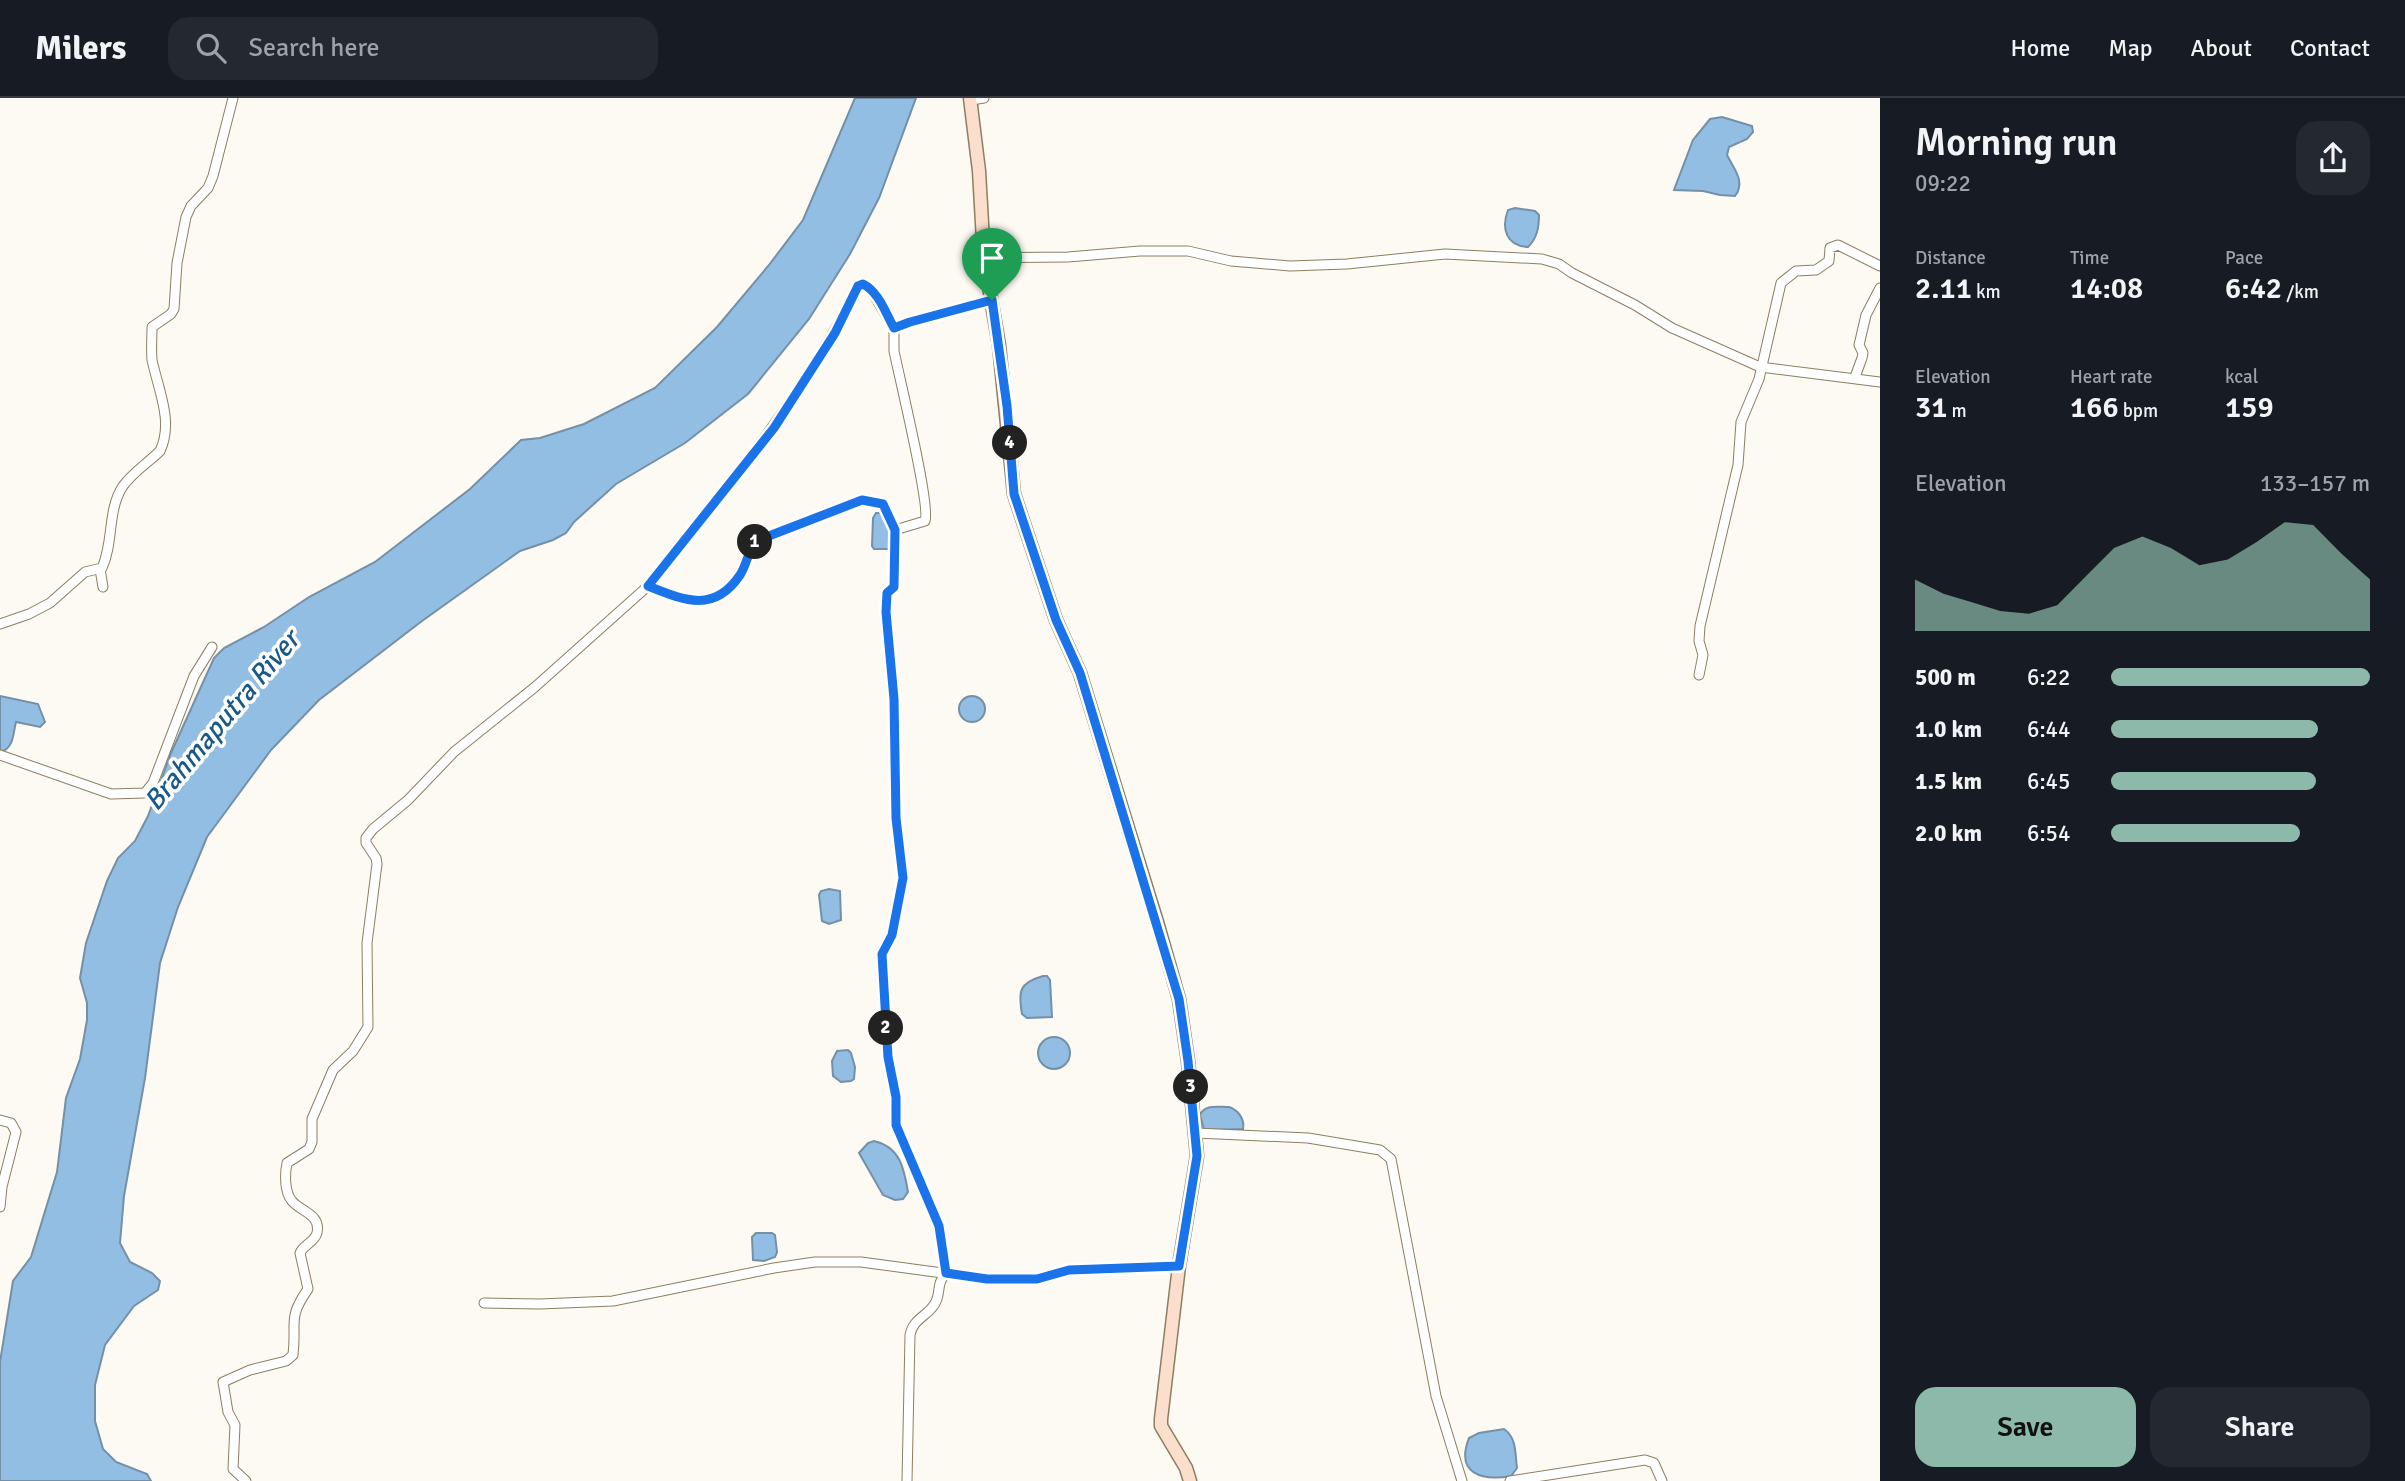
<!DOCTYPE html>
<meta charset="utf-8">
<style>
:root{--surface:#171b24;--page:#242831;--text:#f1f3f6;--muted:#9ea1a6;--line:#363941;--accent:#8cb9a9}
body{margin:0;font-family:Signika,sans-serif;background:var(--page);color:var(--text);height:100vh;display:flex;flex-direction:column;font-size:26px;white-space:nowrap}
*{box-sizing:border-box;margin:0}
p{font-size:23px;color:var(--muted)}
.icon{flex:none;width:38px;height:38px;fill:none;stroke:currentColor;stroke-width:2;stroke-linecap:round;stroke-linejoin:round}
.map{position:relative;flex:1;overflow:hidden}
.details{display:flex;flex-direction:column;background:var(--surface);width:525px}
.details>*{flex:none}
.pin{position:absolute;display:grid;place-items:center;width:60px;height:60px;color:#fff;margin:-72px -30px;border-radius:50% 50% 50% 0;rotate:-45deg;box-shadow:0 0 7px #0007}
.pin .icon{rotate:45deg}
.km{position:absolute;width:35px;height:35px;margin:-18px;border-radius:50%;background:#222;color:#fff;font-size:19px;line-height:35px;text-align:center}
.round{display:grid;place-items:center;flex:none;width:74px;height:74px;border-radius:21px;background:var(--page)}
.summary{display:flex;align-items:center;justify-content:space-between;height:119px;padding:0 35px}
h1{font-size:38px;font-weight:600;line-height:52px}
.figures{display:grid;grid-template-columns:repeat(3,1fr);gap:10px;height:119px;padding:7px 35px}
.figures div{display:grid;align-content:center}
.figures b{font-size:30px;font-weight:600}
.figures small{font-size:19px;font-weight:400}
.figures p{font-size:19px}
.chart{height:196px;padding:14px 35px}
.chart p{display:flex;justify-content:space-between}
.chart svg{width:100%;height:126px;margin-top:7px;fill:var(--accent);opacity:.7}
.action{display:flex;gap:14px;margin-top:auto;padding:14px 35px}
.action a{flex:1;height:80px;border-radius:21px;background:var(--accent);color:#111;font-size:28px;font-weight:600;line-height:80px;text-align:center}
.action a+a{background:var(--page);color:var(--text)}
ul{padding:0 35px;list-style:none;font-size:23px}
li{display:grid;grid-template-columns:112px 84px 1fr;align-items:center;height:52px}
li i{height:18px;border-radius:9px;background:var(--accent)}
header{display:flex;align-items:center;gap:42px;box-sizing:border-box;height:98px;padding:0 35px;background:var(--surface);border-bottom:2px solid var(--line)}
header strong{font-size:33px}
nav{display:flex;gap:38px;margin-inline-start:auto;font-size:24px}
.search{width:490px;height:63px;background:var(--page);display:flex;align-items:center;gap:18px;box-sizing:border-box;padding:0 24px;border-radius:21px;color:var(--muted);font-size:26px}
main{display:flex;flex:1;min-height:0}
.map>svg:first-child{display:block}
.water{fill:#93bee4;stroke:#7490a7;stroke-width:2}
.lines{fill:none;stroke-linecap:round;stroke-linejoin:round}
.street-casing{stroke:#8c7f61;stroke-width:11}
.secondary-casing{stroke:#8c7f61;stroke-width:15}
.street{stroke:#fff;stroke-width:9}
.secondary{stroke:#fcdecc;stroke-width:12}
.route-casing{stroke:#fff;stroke-width:14}
.route{stroke:#1a73e8;stroke-width:9}
.labels{text-anchor:middle;stroke-width:7;stroke-linejoin:round;paint-order:stroke}
.water-label{font-size:28px;font-style:italic;fill:#185989;stroke:#fff}
</style>
<header>
<strong>Milers</strong>
<div class="search"><svg class="icon" aria-label="search" viewBox="0 0 24 24"><circle cx="10" cy="10" r="6"/><path d="M15 15l6 6"/></svg>Search here</div>
<nav><a>Home</a><a>Map</a><a>About</a><a>Contact</a></nav>
</header>
<main>
<div class="map">
<svg width="1880" height="1383" viewBox="0 0 1880 1383">
<rect width="100%" height="100%" fill="#fdfaf3"/>
<g class="water">
<polygon points="855,0 916,0 879,100 850,156 809,221 748,296 685,345 616,386 574,424 566,435 553,442 520,453 422,523 319,602 271,652 207,739 178,809 160,865 145,980 124,1098 120,1145 130,1164 152,1175 160,1183 158,1192 134,1208 105,1247 95,1287 95,1323 103,1351 116,1364 147,1376 151,1383 0,1383 0,1264 13,1183 31,1159 57,1074 66,1000 80,961 87,922 87,905 80,880 86,845 107,783 118,760 135,743 148,718 171,655 214,560 224,550 264,529 309,499 375,464 470,391 521,342 540,340 584,326 655,290 717,229 769,167 803,122"/>
<path d="M1722,19L1752,28L1753,34L1747,41L1729,49L1727,57C1734,71 1746,84 1735,98L1720,97L1703,93L1674,92L1693,42L1710,21Z"/>
<path d="M1515,110L1535,113L1539,117C1539,130 1537,140 1528,149C1506,148 1501,130 1508,112Z"/>
<polygon points="876,415 884,415 891,429 892,450 890,451 874,451 872,448 873,420"/>
<circle cx="972" cy="611" r="13"/>
<path d="M0,598L38,606L45,624L40,629L16,624C13,635 14,651 0,654Z"/>
<polygon points="829,791 840,793 841,822 829,826 822,823 819,797 821,793"/>
<path d="M1043,878H1047L1050,882L1052,919L1027,920L1022,916C1018,893 1019,885 1043,878Z"/>
<circle cx="1054" cy="955" r="16"/>
<polygon points="848,952 851,955 855,969 854,981 851,983 841,984 833,978 832,963 837,953"/>
<path d="M1229,1009C1238,1012 1245,1021 1243,1031L1204,1032L1200,1017C1205,1006 1218,1009 1229,1009Z"/>
<path d="M874,1043C900,1049 904,1070 908,1094L903,1101L895,1102L883,1097L859,1055L868,1045Z"/>
<polygon points="756,1135 772,1135 775,1137 777,1154 775,1159 764,1163 753,1162 752,1139"/>
<path d="M1504,1331C1517,1340 1515,1356 1517,1370L1511,1378C1482,1383 1455,1376 1469,1340L1479,1335Z"/>
</g>
<g class="lines">
<g class="street-casing">
<g id="street">
<polyline points="971,2 984,0"/>
<polyline points="984,160 1068,159 1140,153 1188,153 1231,163 1290,168 1347,166 1445,156 1542,161 1559,166 1572,175 1635,207 1672,230 1760,269 1880,284"/>
<polyline points="1855,279 1862,260 1863,255 1859,247 1866,217 1880,190"/>
<path d="M895,432L894,489L887,495L886,514L894,601L896,720L903,780L892,837L882,856L888,959L896,999V1027L938,1128L946,1175C935,1187 942,1196 934,1207C926,1219 913,1221 910,1237L907,1383"/>
<polyline points="100,471 103,489"/>
<path d="M648,488C725,391 803,301 858,188L863,186L870,190L894,231"/>
<path d="M0,526L29,516L50,505L85,474L102,470C114,444 107,412 123,388C133,374 149,364 160,353C174,324 158,291 152,262C151,252 152,240 152,229L171,216L174,211L177,165L186,119L191,108L208,90L213,78L233,0"/>
<polyline points="1699,577 1703,557 1699,543 1700,528 1738,367 1741,324 1759,281 1781,185 1796,173 1816,172 1829,163 1830,150 1838,147 1880,168"/>
<polyline points="0,657 111,696 145,695 153,685 194,578 212,549"/>
<polyline points="0,1022 11,1025 16,1034 2,1089 0,1109"/>
<polyline points="1196,1035 1308,1040 1380,1052 1391,1061 1436,1298 1462,1383"/>
<polyline points="484,1205 540,1206 613,1203 774,1170 815,1164 861,1164 987,1181 1037,1181 1069,1173 1179,1168"/>
<path d="M246,1383L233,1371L235,1327L228,1314L223,1284L250,1272L286,1263L293,1257C297,1224 287,1221 308,1191L300,1155C304,1146 314,1145 317,1135C321,1116 301,1114 292,1103C284,1094 285,1075 287,1065L309,1051L312,1044V1021L333,972L353,953L368,929L367,845L377,766L376,760L366,745V740L373,731L408,702L454,654L535,589L648,488C683,501 715,517 740,477C747,466 748,454 756,443L862,402L883,406L895,432L925,423C931,409 899,278 894,253V231L910,224L992,202"/>
<polyline points="1510,1383 1645,1362 1654,1365 1662,1383"/>
</g>
</g>
<g class="secondary-casing">
<polyline id="secondary" points="970,0 979,73 984,160 999,247 1014,396 1056,522 1080,575 1157,824 1179,901 1188,963 1197,1058 1179,1168 1161,1321 1161,1328 1186,1370 1190,1383"/>
</g>
<use href="#street" class="street"/>
<use href="#secondary" class="secondary"/>
</g>
<g class="lines">
<g class="route-casing">
<path id="route" d="M863,186C879,194 886,216 894,230L910,224L992,202L1007,308L1014,396L1056,522L1080,575L1179,901L1188,963L1197,1058L1179,1168L1069,1172L1037,1181H987L946,1175L939,1128L896,1027V999L888,959L882,856L892,837L903,780L896,720L894,601L886,514L887,495L894,489L895,432L883,406L862,402L756,443C748,453 747,466 740,477C714,516 683,502 648,488L774,330L835,235L858,188Z"/>
</g>
<use href="#route" class="route"/>
</g>
<g class="labels">
<g class="water-label">
<text transform="translate(221 622) rotate(-50)" y="10">Brahmaputra River</text>
</g>
</g>
</svg>
<div class="pin" style="left:992px;top:202px;background:#1e9e55"><svg class="icon" aria-label="arrive" viewBox="0 0 24 24"><path d="M6 21V4h12l-3 4 3 4H6"/></svg></div>
<b class="km" style="left:755px;top:444px">1</b>
<b class="km" style="left:886px;top:930px">2</b>
<b class="km" style="left:1191px;top:989px">3</b>
<b class="km" style="left:1010px;top:345px">4</b>
</div>
<section class="details">
<div class="summary"><div><h1>Morning run</h1><p>09:22</p></div><a class="round"><svg class="icon" aria-label="share" viewBox="0 0 24 24"><path d="M12 15V3M7 8l5-5 5 5M5 13v7h14v-7"/></svg></a></div>
<div class="figures">
<div><p>Distance</p><b>2.11<small> km</small></b></div>
<div><p>Time</p><b>14:08</b></div>
<div><p>Pace</p><b>6:42<small> /km</small></b></div>
</div>
<div class="figures">
<div><p>Elevation</p><b>31<small> m</small></b></div>
<div><p>Heart rate</p><b>166<small> bpm</small></b></div>
<div><p>kcal</p><b>159</b></div>
</div>
<div class="chart"><p><span>Elevation</span>133–157 m</p>
<svg viewBox="0 0 160 44" preserveAspectRatio="none"><path d="M0 44V26L10 31L20 34L30 37L40 38L50 35L60 25L70 15L80 11L90 15L100 21L110 19L120 13L130 6L140 7L150 17L160 26V44z"/></svg>
</div>
<ul>
<li><b>500 m</b>6:22<i style="width:100%"></i></li>
<li><b>1.0 km</b>6:44<i style="width:80%"></i></li>
<li><b>1.5 km</b>6:45<i style="width:79%"></i></li>
<li><b>2.0 km</b>6:54<i style="width:73%"></i></li>
</ul>
<div class="action"><a>Save</a><a>Share</a></div>
</section>
</main>
